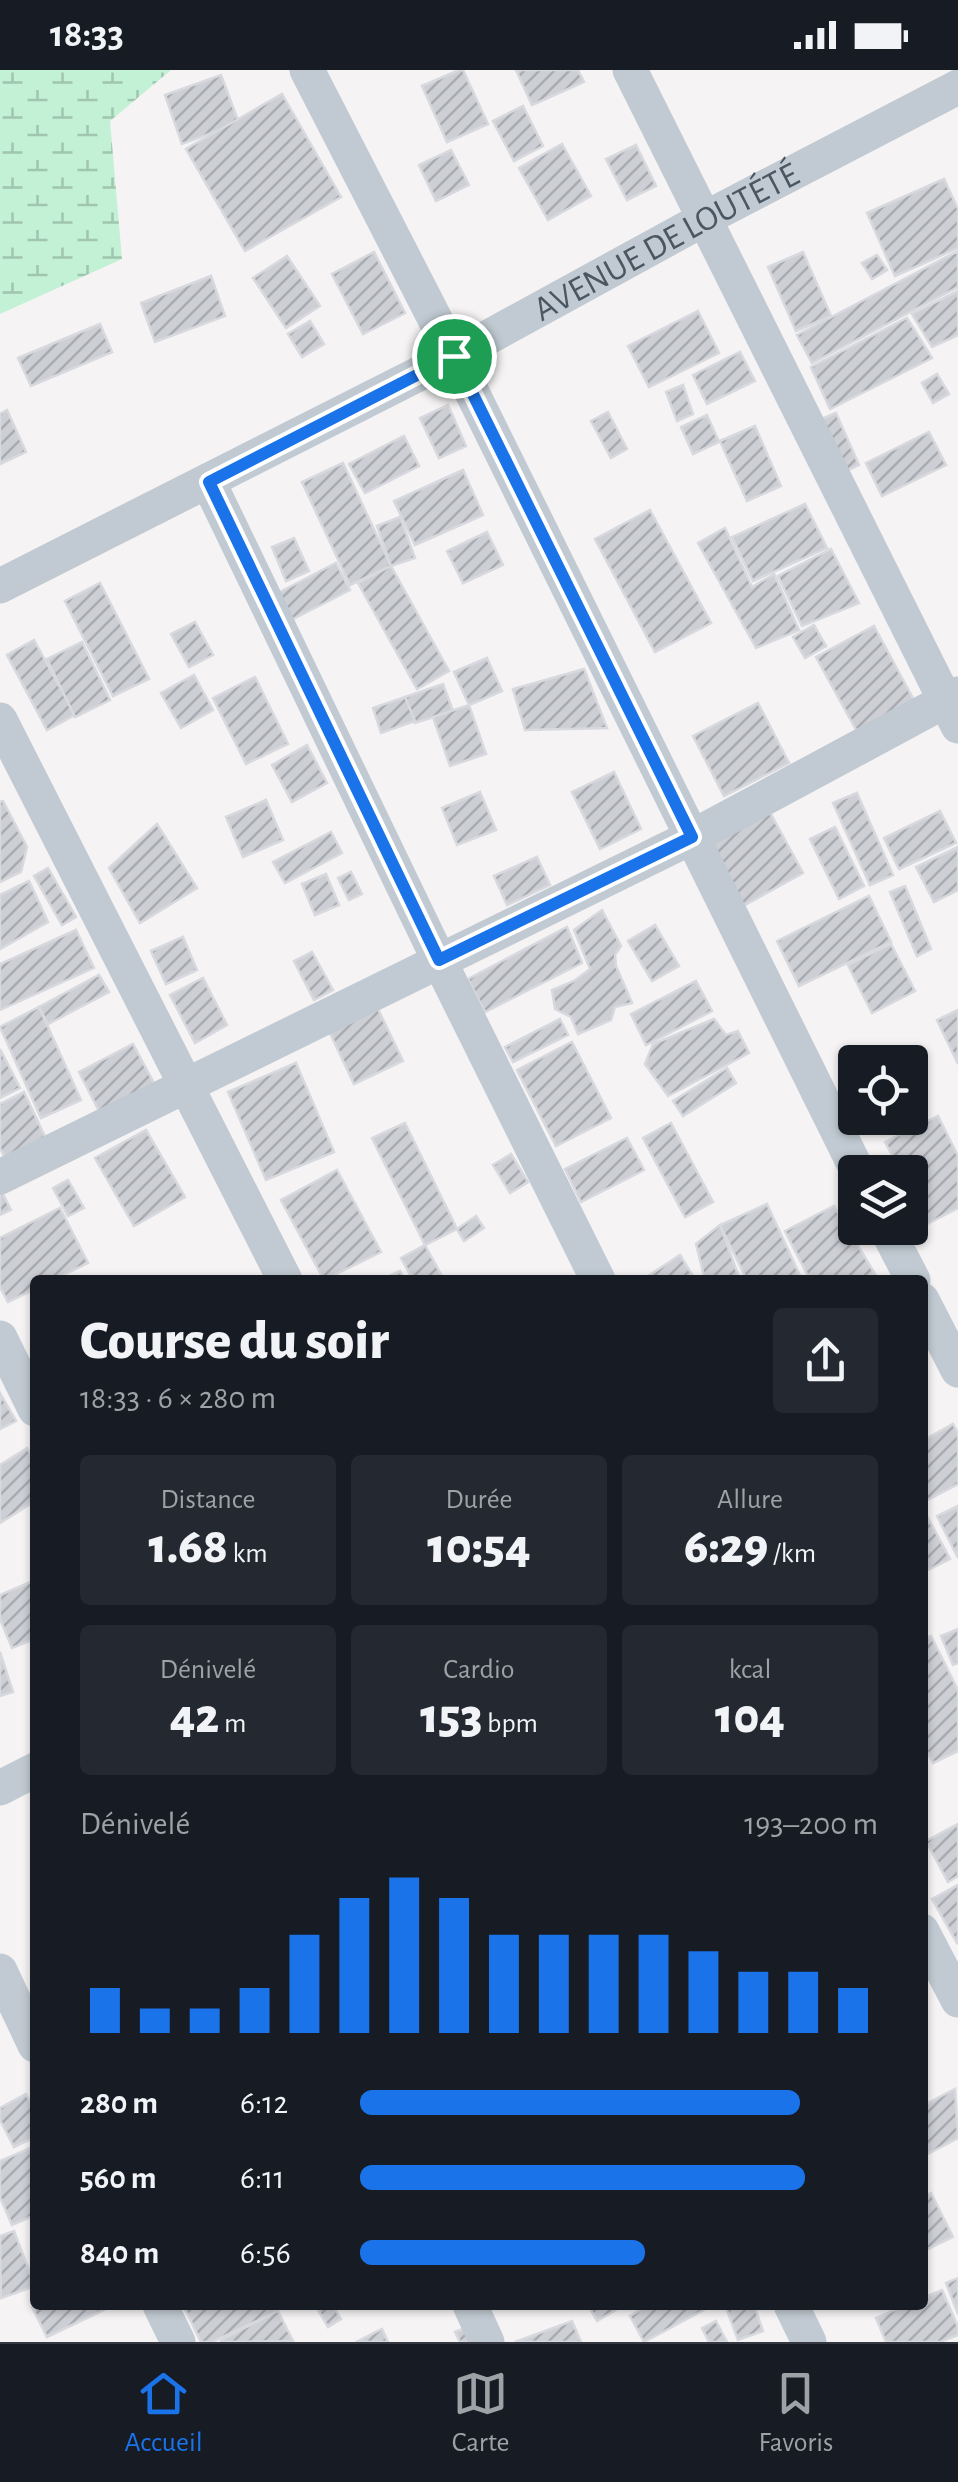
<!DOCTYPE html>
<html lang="fr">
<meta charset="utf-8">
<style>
:root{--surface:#171b24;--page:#242831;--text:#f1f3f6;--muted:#9ea1a6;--line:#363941;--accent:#1a73e8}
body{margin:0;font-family:"Alegreya Sans",sans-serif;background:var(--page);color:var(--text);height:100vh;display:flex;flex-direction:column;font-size:38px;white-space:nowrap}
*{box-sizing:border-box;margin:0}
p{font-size:32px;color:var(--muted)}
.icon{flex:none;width:55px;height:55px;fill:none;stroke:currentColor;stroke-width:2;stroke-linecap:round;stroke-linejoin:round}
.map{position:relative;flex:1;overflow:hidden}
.sheet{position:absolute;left:30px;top:1205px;width:898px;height:1035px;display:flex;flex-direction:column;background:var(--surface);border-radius:10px;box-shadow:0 2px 8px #0004}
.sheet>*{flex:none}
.buttons{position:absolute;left:838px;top:975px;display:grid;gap:20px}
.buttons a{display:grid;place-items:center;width:90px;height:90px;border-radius:10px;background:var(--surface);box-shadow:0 2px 8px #0004;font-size:50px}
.pin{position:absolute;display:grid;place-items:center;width:85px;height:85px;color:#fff;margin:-42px;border:5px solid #fff;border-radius:50%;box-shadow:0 2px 10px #0007}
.round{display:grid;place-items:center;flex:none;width:105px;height:105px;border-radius:10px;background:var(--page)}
.overview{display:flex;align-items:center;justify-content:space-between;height:170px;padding:0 50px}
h1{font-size:55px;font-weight:800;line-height:75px}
.metrics{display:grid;grid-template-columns:repeat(3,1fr);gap:15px;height:170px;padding:10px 50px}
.metrics div{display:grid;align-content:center;border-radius:10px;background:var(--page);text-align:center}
.metrics b{font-size:50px;font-weight:800}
.metrics small{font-size:28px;font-weight:400}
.metrics p{font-size:28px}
.chart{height:280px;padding:20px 50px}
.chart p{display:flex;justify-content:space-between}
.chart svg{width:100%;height:180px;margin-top:10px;stroke:var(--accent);stroke-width:6}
ul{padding:0 50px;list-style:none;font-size:32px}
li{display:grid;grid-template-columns:160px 120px 1fr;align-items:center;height:75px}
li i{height:25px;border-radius:12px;background:var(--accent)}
.status{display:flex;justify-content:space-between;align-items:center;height:70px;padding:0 50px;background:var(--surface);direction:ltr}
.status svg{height:28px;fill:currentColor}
.menu{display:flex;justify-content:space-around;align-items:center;height:140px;border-top:2px solid var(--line);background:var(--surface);font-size:28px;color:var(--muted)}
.menu a{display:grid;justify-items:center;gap:5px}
.menu .selected{color:var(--accent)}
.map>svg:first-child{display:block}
.wetland{fill:url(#wetland-marsh)}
.building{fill:url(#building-hatch);stroke:#d7d9de;stroke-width:2.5}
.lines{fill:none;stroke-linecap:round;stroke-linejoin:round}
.street{stroke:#c1cad2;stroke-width:35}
.route-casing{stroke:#fff;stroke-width:20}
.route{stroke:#1a73e8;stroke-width:12}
.labels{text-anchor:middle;stroke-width:9;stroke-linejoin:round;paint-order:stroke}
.street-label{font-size:35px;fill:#4a5661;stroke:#fff}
</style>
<div class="status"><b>18:33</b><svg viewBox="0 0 49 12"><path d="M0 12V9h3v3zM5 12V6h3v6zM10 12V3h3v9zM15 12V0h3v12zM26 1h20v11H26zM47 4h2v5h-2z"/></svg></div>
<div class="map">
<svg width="958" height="2272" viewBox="0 0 958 2272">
<defs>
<pattern id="wetland-marsh" width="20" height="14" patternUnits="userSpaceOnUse" patternTransform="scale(2.5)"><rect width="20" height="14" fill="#c3f1d5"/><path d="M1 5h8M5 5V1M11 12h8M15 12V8" fill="none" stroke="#a0c6b0"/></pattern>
<pattern id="building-hatch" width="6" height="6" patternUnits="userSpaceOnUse" patternTransform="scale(2.5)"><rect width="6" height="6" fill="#cdcfd5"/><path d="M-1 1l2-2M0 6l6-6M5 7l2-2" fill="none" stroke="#a8abb0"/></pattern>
</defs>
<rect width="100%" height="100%" fill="#f5f3f3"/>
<polygon class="wetland" points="0,0 171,0 110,51 122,189 0,244"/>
<g class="building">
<polygon points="459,0 463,0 488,54 447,72 422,16"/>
<polygon points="516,0 578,0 584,12 532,35"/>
<polygon points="221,5 239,53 182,74 165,25"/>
<polygon points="282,24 341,127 245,181 186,79"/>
<polygon points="523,36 543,76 514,91 493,51"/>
<polygon points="562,74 591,126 548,150 519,98"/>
<polygon points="636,75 656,116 627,130 606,89"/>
<polygon points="451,80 469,115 436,131 419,95"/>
<polygon points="944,109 958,139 958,178 895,206 867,143"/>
<polygon points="958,181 958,217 812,293 797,265"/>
<polygon points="374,182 405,243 363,264 332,204"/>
<polygon points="803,182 831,246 796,261 768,197"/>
<polygon points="877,185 887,200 872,209 862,193"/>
<polygon points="287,186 320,236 286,258 253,208"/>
<polygon points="211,206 225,246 155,272 141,233"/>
<polygon points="958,221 958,265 932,277 912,244"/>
<polygon points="698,241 719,283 649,317 628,276"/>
<polygon points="907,248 932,288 830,339 811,297"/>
<polygon points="310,251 324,274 302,287 288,264"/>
<polygon points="100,254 112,282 31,316 18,288"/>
<polygon points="740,282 755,311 707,334 693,305"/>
<polygon points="937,304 949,324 933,333 922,313"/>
<polygon points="683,315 693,344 677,351 666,322"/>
<polygon points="448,335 466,376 439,388 420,348"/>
<polygon points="7,340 26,382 0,394 0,344"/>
<polygon points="608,342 627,379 611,388 591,351"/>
<polygon points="836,343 859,395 840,404 817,351"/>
<polygon points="707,345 719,372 693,384 681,357"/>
<polygon points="755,356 781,416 747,431 720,371"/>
<polygon points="929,362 946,395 882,426 866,393"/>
<polygon points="404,366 419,396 365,423 349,394"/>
<polygon points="343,393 391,496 350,515 302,412"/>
<polygon points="463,400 483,445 415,475 394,431"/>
<polygon points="805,434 827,478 753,511 732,467"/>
<polygon points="650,440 711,553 655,582 595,469"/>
<polygon points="400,447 415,488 391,496 377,456"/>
<polygon points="725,458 752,517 774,504 799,560 756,578 698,473"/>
<polygon points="487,462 503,495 463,513 447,481"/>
<polygon points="294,468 309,501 286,511 272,477"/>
<polygon points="831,479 859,533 802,556 778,506"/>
<polygon points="336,493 350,520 291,550 278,523"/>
<polygon points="391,496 449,601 417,619 358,513"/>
<polygon points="100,513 149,609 113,626 65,531"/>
<polygon points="195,552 213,585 189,597 171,564"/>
<polygon points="814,555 826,576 805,588 793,567"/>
<polygon points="874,556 916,634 859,665 816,587"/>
<polygon points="34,570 75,645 47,660 7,585"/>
<polygon points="82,572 110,630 75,647 47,589"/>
<polygon points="487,588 502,621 469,635 454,602"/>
<polygon points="584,599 607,658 525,660 513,619"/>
<polygon points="194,605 213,640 181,658 161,623"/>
<polygon points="255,607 288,674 246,694 213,628"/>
<polygon points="443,614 453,641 415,653 405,627"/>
<polygon points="405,627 415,651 381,663 373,638"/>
<polygon points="758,633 789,693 724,726 693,666"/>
<polygon points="469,635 486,684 450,696 433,647"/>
<polygon points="307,675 327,713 292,732 272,695"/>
<polygon points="614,702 641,759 600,779 572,722"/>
<polygon points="480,722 496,760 457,775 442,738"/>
<polygon points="857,723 893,805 870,815 833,733"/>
<polygon points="266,730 283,770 243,787 226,747"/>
<polygon points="3,731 27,777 21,802 0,812 0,732"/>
<polygon points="766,735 803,803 743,836 706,768"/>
<polygon points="940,741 956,773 899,799 884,768"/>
<polygon points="157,754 197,818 140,853 109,798"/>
<polygon points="835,757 864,816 839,829 810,769"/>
<polygon points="331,762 342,783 285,813 273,792"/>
<polygon points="958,777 958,820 934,832 916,797"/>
<polygon points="537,787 550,815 507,835 494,806"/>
<polygon points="48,798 76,847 62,855 34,806"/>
<polygon points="351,802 362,824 349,830 338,808"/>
<polygon points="326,804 339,835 315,845 302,814"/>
<polygon points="29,811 48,852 0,879 0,825"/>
<polygon points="905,816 931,879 917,886 890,822"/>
<polygon points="869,826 891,872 799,916 777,871"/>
<polygon points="602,840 621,876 615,885 616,896 632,933 615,937 611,950 578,964 571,947 555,939 552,920 574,911 590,899 574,860"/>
<polygon points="655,855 679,896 652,911 628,871"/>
<polygon points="567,857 582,893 485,942 468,909"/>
<polygon points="76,860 94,898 0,940 0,894"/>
<polygon points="183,867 197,900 166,914 151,881"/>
<polygon points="891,874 915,921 872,943 848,895"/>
<polygon points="312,882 333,920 314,930 294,891"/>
<polygon points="99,905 109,922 48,954 39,937"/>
<polygon points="203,908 227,955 195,973 170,925"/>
<polygon points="696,911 712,941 646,975 631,944"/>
<polygon points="39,937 81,1030 41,1048 0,957"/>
<polygon points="377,937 403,991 354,1014 329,961"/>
<polygon points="958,940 958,994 937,950"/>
<polygon points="560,949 568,965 513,992 505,977"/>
<polygon points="714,949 726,965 738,961 749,983 668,1026 645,994 653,974"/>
<polygon points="572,972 611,1048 556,1076 517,1000"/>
<polygon points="133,974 155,1015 100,1043 79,1002"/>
<polygon points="0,979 20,1018 0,1028"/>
<polygon points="296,993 334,1082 266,1110 228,1022"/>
<polygon points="727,998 736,1013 683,1046 673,1031"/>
<polygon points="24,1022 47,1071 6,1090 0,1078 0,1034"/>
<polygon points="938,1046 958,1086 958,1138 927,1154 910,1120 910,1102 901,1102 885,1072"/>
<polygon points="405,1053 457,1159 425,1175 372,1068"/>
<polygon points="671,1053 713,1132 685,1147 643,1068"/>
<polygon points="146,1060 185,1127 134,1156 95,1088"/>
<polygon points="627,1068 644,1100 581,1132 565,1099"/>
<polygon points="511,1084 528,1112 510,1123 493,1095"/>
<polygon points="337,1100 381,1182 324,1210 281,1130"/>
<polygon points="68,1110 84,1138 68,1146 53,1118"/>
<polygon points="0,1118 11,1140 0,1145"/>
<polygon points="767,1134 802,1210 747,1210 720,1155"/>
<polygon points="834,1136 875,1204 862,1210 810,1210 785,1161"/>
<polygon points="60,1138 88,1193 53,1210 35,1210 35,1219 8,1232 0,1217 0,1168"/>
<polygon points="476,1146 484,1158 464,1171 457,1159"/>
<polygon points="720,1155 740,1210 705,1210 696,1174"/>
<polygon points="425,1175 444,1210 413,1210 401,1188"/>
<polygon points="680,1185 693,1206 686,1210 642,1210"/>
<polygon points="400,1201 405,1210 381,1210"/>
<polygon points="0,1323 16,1351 0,1359"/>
<polygon points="953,1354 958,1363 958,1414 922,1433 922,1371"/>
<polygon points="27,1378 35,1391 35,1431 0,1453 0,1395"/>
<polygon points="958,1436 958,1488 937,1446"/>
<polygon points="926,1444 950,1489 922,1503 922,1446"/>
<polygon points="35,1510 35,1569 12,1578 0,1549 0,1525"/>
<polygon points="958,1559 958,1593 953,1595 941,1566"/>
<polygon points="931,1566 958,1620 958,1681 933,1693 922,1672 922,1570"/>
<polygon points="0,1582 13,1622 0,1626"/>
<polygon points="958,1754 958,1806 948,1812 926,1771"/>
<polygon points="958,1815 958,1872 957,1873 932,1829"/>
<polygon points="955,2019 958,2068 922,2087 922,2036"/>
<polygon points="26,2024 35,2041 35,2067 14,2077 0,2050 0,2038"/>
<polygon points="35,2076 35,2145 12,2155 0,2127 0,2091"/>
<polygon points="931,2123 953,2167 926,2180 922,2174 922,2128"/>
<polygon points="14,2161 35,2216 1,2228 0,2166"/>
<polygon points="958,2208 958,2244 946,2213"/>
<polygon points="942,2220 958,2257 958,2265 940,2272 886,2272 876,2248 906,2235 922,2235 922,2228"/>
<polygon points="36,2235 114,2235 47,2267 32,2237"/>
<polygon points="183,2235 272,2235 276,2242 212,2272 201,2272"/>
<polygon points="315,2235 333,2235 341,2249 328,2257"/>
<polygon points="588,2235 620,2235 621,2237 597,2251"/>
<polygon points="649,2235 713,2235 644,2272 630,2246"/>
<polygon points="725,2235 754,2235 763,2261 738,2270"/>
<polygon points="278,2241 293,2271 221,2272 221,2270"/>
<polygon points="572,2251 581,2272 515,2272"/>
<polygon points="716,2251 727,2272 709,2272 702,2258"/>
<polygon points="470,2256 478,2272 460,2272 455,2262"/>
<polygon points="382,2259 388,2272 356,2272"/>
</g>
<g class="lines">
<g class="street">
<polyline points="307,0 454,286 858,1102"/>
<polyline points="630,0 958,656"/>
<polyline points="209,413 439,890 598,1210"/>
<path id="s1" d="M0,516L454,286L704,149L958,17"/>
<polyline points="0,650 285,1210"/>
<polyline points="0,1107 692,767 958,624"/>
<polyline points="886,1158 913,1210"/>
<polyline points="922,1230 958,1300"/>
<polyline points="0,1268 35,1339"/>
<polyline points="0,1718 35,1700"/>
<polyline points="922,1861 958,1930"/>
<polyline points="0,1901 35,1975"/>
<polyline points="160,2235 178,2272"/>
<polyline points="470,2235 487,2272"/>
<polyline points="791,2235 809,2272"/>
</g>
</g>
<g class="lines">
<g class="route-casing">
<polygon id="route" points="454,286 692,767 439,890 209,412"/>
</g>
<use href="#route" class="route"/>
</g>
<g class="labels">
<g class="street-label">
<text dy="12" stroke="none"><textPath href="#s1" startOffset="750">AVENUE DE LOUTÉTÉ</textPath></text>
</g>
</g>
</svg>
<div class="buttons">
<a><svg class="icon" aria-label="locate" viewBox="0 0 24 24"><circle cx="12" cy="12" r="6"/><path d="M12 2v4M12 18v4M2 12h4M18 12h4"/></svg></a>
<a><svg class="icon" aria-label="layers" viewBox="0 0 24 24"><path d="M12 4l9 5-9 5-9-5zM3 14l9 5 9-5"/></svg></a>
</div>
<div class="pin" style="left:454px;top:286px;background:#1e9e55"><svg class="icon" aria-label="arrive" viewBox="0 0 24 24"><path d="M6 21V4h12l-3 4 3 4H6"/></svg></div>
<section class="sheet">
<div class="overview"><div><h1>Course du soir</h1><p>18:33 · 6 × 280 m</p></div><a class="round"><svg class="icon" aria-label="share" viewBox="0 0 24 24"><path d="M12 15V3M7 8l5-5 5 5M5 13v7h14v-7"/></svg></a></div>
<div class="metrics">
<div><p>Distance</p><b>1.68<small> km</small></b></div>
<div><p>Durée</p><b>10:54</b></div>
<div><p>Allure</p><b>6:29<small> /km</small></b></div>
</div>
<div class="metrics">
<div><p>Dénivelé</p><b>42<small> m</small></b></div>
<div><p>Cardio</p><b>153<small> bpm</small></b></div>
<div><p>kcal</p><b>104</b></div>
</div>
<div class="chart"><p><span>Dénivelé</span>193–200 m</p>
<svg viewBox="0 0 160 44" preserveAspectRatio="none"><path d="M5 44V33M15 44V38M25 44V38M35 44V33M45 44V20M55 44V11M65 44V6M75 44V11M85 44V20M95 44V20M105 44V20M115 44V20M125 44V24M135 44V29M145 44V29M155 44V33"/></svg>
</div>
<ul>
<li><b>280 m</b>6:12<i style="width:85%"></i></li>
<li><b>560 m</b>6:11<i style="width:86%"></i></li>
<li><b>840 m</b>6:56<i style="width:55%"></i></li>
</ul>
</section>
</div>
<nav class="menu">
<a class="selected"><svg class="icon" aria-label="home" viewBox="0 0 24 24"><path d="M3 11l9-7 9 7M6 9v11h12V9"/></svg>Accueil</a>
<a><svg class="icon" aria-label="map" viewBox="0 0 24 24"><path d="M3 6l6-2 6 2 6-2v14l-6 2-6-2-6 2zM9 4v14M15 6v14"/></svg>Carte</a>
<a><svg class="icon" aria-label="saved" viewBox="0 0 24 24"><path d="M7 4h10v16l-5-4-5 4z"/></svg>Favoris</a>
</nav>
